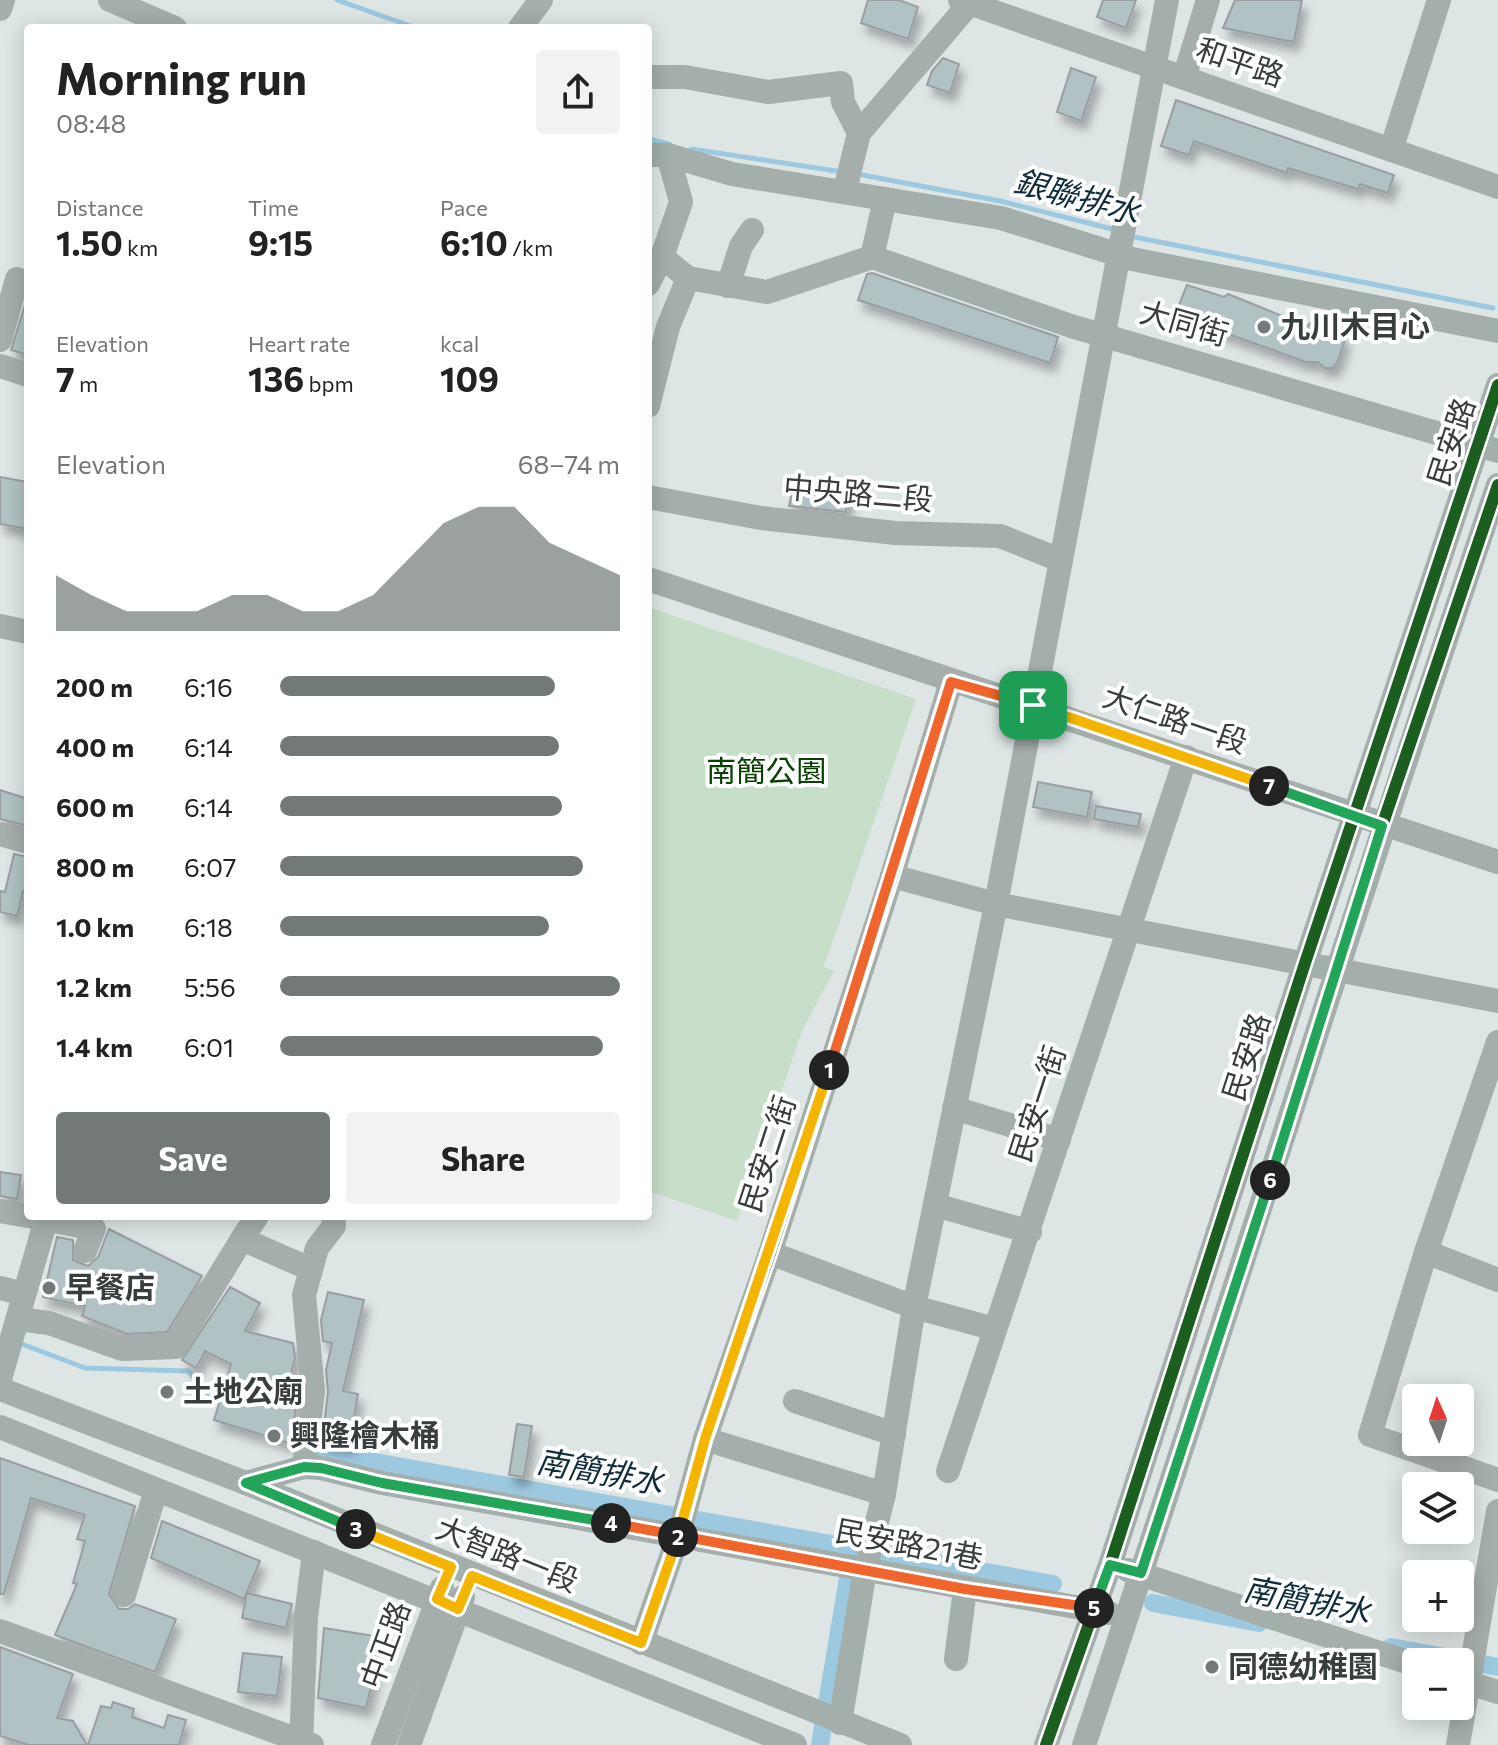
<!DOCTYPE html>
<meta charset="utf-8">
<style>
:root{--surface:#fff;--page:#f2f2f2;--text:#222;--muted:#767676;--accent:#727978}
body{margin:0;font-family:Commissioner,"Noto Sans TC",sans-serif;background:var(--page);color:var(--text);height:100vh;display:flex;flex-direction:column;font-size:30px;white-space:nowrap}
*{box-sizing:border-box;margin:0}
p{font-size:26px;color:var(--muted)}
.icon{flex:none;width:44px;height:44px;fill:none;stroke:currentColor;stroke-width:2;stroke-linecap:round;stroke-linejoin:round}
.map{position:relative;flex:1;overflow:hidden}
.drawer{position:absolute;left:24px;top:24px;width:628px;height:1196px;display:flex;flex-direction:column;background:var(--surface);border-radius:8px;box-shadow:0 4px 20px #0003}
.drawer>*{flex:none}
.needle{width:52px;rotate:357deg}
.fabs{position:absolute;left:1402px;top:1384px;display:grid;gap:16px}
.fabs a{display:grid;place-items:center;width:72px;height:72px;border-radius:8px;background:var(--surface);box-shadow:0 4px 20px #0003;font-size:40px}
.pin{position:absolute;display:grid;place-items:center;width:68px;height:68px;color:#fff;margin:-34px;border-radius:16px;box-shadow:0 4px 12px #0006}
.km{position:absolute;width:40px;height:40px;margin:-20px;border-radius:50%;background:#222;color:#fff;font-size:22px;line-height:40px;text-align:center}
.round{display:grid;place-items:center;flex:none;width:84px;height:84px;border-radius:8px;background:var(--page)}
.summary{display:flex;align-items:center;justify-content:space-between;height:136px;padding:0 32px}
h1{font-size:44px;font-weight:700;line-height:60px}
.figures{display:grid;grid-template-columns:repeat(3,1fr);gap:12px;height:136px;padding:8px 32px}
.figures div{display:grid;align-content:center}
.figures b{font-size:34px;font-weight:700}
.figures small{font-size:22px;font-weight:400}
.figures p{font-size:22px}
.chart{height:224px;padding:16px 32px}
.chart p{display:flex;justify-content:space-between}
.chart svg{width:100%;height:144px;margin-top:8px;fill:var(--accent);opacity:.7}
.action{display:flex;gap:16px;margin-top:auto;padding:16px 32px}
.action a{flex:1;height:92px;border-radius:8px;background:var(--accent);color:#fff;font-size:32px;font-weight:700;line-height:92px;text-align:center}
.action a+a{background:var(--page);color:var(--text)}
ul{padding:0 32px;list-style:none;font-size:26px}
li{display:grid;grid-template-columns:128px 96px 1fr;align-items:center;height:60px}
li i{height:20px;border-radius:10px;background:var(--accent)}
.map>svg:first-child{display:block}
.green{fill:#c7dec8}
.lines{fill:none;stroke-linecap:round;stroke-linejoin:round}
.stream{stroke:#9cc9df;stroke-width:5}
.canal{stroke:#9cc9df;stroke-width:18}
.building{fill:#b0c2c3;stroke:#999e9f;stroke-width:2;filter:url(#shadow)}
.minor{stroke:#a4aeaa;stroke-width:24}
.cycleway-casing{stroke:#fff;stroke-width:17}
.cycleway{stroke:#1b5e20;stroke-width:12}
.split-1-casing{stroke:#fff;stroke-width:16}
.split-2-casing{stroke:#fff;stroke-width:16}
.split-3-casing{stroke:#fff;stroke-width:16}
.split-4-casing{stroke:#fff;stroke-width:16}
.split-5-casing{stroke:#fff;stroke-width:16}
.split-6-casing{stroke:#fff;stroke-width:16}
.split-7-casing{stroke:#fff;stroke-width:16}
.split-8-casing{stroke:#fff;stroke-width:16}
.split-1{stroke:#f0652b;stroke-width:10}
.split-2{stroke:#f5b400;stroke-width:10}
.split-3{stroke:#f5b400;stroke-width:10}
.split-4{stroke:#22a559;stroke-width:10}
.split-5{stroke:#f0652b;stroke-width:10}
.split-6{stroke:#22a559;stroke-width:10}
.split-7{stroke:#22a559;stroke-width:10}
.split-8{stroke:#f5b400;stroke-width:10}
.poi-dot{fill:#727978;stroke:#fff;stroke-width:3}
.labels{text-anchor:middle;stroke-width:8;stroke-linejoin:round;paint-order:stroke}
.street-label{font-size:30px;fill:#383e3d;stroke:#fff}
.poi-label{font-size:30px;font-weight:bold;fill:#383e3d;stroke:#fff;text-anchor:start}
.park-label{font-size:30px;fill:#084102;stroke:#fff}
.water-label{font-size:32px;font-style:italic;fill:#102d3b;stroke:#fff}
</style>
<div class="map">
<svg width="1498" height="1745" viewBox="0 0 1498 1745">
<defs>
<filter id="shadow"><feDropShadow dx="5" dy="9" stdDeviation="4" flood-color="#0004"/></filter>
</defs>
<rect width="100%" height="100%" fill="#dee6e5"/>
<polygon class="green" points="648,607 916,699 824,967 834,971 802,1031 737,1221 648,1191"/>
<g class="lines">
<g class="stream">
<polyline points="337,0 416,28"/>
<polyline points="648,139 669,144"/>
<polyline points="691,149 843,172"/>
<polyline points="857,174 1000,201 1116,230"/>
<polyline points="1129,236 1493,308"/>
<polyline points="19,1343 85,1368 188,1371 211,1396"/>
</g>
<g class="canal">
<polyline points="325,1453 1053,1584"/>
<polyline points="1153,1603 1259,1623"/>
<polyline points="1391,1647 1498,1667"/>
<polyline points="820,1745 852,1554"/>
</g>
</g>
<g class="building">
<polygon points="868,0 899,0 918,7 908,39 861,23"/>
<polygon points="1103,0 1136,0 1126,28 1097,17"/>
<polygon points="1235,0 1302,0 1294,42 1223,28"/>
<polygon points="943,58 959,64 950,93 927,85 932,71"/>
<polygon points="1071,68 1096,77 1081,121 1057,112"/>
<polygon points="1176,100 1394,175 1388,193 1360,184 1358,189 1288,168 1287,173 1194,141 1189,155 1161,146"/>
<polygon points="872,273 1058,337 1050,363 858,300 867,274"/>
<polygon points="1187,285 1224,297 1228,294 1307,326 1312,322 1338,331 1345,339 1338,361 1333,368 1324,368 1318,362 1306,362 1175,315"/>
<polygon points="28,295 28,355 11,350"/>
<polygon points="795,476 850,487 846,512 789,506"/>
<polygon points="0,477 28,482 28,529 0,524"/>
<polygon points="1038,782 1092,792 1087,817 1033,807"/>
<polygon points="0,790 28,799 28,826 0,819"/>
<polygon points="1096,806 1141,814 1138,827 1094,819"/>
<polygon points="14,854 28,857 28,892 23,891 17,916 0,912 0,891 5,892"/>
<polygon points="0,1172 21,1175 17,1199 0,1196"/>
<polygon points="109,1229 202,1276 167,1332 127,1334 82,1316 85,1306 43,1297 57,1237 73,1240 73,1260 88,1266 98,1257"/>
<polygon points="230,1287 260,1303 245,1331 293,1343 295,1358 286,1392 297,1395 292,1444 214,1420 231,1364 205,1351 196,1368 182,1360"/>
<polygon points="328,1292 364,1300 343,1391 358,1394 349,1446 322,1442 328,1392 326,1370 332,1343 323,1341 321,1320"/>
<polygon points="517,1424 532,1426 524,1477 509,1475"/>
<polygon points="0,1458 135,1506 109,1594 119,1609 128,1609 135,1604 176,1619 155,1672 55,1635 77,1584 73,1583 85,1541 77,1539 85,1515 31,1498 4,1594 0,1594"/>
<polygon points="162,1521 260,1561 244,1599 151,1558"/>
<polygon points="247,1593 292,1604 286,1628 242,1618"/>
<polygon points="324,1628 375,1636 377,1663 366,1708 318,1698"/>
<polygon points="0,1647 73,1674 57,1718 73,1721 87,1745 29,1745 0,1736"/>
<polygon points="243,1653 282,1657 277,1696 238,1692"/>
<polygon points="113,1702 134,1709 132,1717 164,1728 168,1715 186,1720 179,1745 88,1745 101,1706 111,1708"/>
</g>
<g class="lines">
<g class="minor">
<polyline points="110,0 175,28"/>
<polyline points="960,0 1498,187"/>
<polyline points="0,9 3,0"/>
<polyline points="520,28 541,0"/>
<polyline points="648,77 685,77 768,92 841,83 843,102 859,133"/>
<polyline points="1184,78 1208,0"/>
<polyline points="1391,150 1439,0"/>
<polyline points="648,155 668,155 732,174 1001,218 1132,259 1498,331"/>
<polyline points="845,190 859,133 970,3"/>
<polyline points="662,257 688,278 767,292 872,257"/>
<polyline points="872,257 1071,326 1498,451"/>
<polyline points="872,257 885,199"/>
<polyline points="648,284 662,257 681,202 668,155"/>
<polyline points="728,286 741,246 752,230"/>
<polyline points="0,340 17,279"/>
<polyline points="0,366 28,375"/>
<polyline points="648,406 668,327 688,278"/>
<polyline points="648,497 761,518 895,533 1000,536 1060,560"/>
<polyline points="648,579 1498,862"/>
<polyline points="0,626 28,632"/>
<polyline points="0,834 28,842"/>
<polyline points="892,876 996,904 1498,1001"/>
<polyline points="1498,1042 1426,1252 1370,1435 1498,1480"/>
<polyline points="954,1108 1059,1140"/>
<polyline points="935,1205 1030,1232"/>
<polyline points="0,1211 28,1216"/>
<polyline points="29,1216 94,1229 85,1251"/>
<polyline points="257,1216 242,1239 310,1269"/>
<polyline points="1426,1252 1498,1280"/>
<polyline points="770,1253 914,1307 995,1329"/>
<polyline points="0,1288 24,1294"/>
<polyline points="18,1319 49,1323 122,1349 176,1347 242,1239"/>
<polyline points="0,1379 47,1216"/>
<polyline points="0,1389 246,1483 900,1745"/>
<polyline points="795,1401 894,1434"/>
<polyline points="0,1427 795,1745"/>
<polyline points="705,1439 884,1494"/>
<polyline points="304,1467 313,1391 304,1295 317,1248 334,1226 333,1216"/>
<polyline points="948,1471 1186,757"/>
<polyline points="246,1483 304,1467 321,1468 382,1483 1109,1613"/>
<polyline points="1128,1570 1416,1665"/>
<polyline points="124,1595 156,1490"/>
<polyline points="0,1631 312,1745"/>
<polyline points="641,1643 679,1534 705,1439 770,1253 892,876 951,682"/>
<polyline points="956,1659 965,1589"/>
<polyline points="1460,1680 1498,1692"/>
<polyline points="840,1723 865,1570 884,1494 914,1307 996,904 1167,0"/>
<polyline points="301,1745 306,1617 314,1552"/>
<polyline points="383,1745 442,1588"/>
<polyline points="409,1745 463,1597"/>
<polyline points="1046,1745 1110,1565 1305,963 1498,385"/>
<path d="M1084,1745C1225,1326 1355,904 1498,485"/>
<polyline points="1458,1745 1498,1511"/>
</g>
<g class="cycleway-casing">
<g id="cycleway">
<polyline points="1382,826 1498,485"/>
<polyline points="641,1643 679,1534 705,1439 770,1253 892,876 951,682"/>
<polyline points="1046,1745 1110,1565 1305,963 1498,385"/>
</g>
</g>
<use href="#cycleway" class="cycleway"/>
</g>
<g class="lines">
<g class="split-1-casing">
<polyline id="split-1" points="829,1070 951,682 1033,705"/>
</g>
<g class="split-2-casing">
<polyline id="split-2" points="678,1537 705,1439 829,1070"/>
</g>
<g class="split-3-casing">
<polyline id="split-3" points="356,1529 451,1567 437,1599 458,1609 472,1576 641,1643 678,1537"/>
</g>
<g class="split-4-casing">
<polyline id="split-4" points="356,1529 246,1483 304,1467 321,1468 382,1483 611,1523"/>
</g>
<g class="split-5-casing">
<polyline id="split-5" points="611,1523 965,1589 1094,1608"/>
</g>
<g class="split-6-casing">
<polyline id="split-6" points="1094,1608 1110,1565 1141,1573 1270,1180"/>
</g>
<g class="split-7-casing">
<polyline id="split-7" points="1269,786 1382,826 1270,1180"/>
</g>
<g class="split-8-casing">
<polyline id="split-8" points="1033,705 1269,786"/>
</g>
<use href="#split-1" class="split-1"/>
<use href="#split-2" class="split-2"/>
<use href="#split-3" class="split-3"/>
<use href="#split-4" class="split-4"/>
<use href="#split-5" class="split-5"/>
<use href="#split-6" class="split-6"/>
<use href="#split-7" class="split-7"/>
<use href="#split-8" class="split-8"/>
</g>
<g class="poi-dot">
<circle cx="1264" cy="327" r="8"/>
<circle cx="49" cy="1288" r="8"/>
<circle cx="167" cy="1392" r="8"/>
<circle cx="274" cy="1436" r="8"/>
<circle cx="1212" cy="1667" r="8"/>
</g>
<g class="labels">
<g class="street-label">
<text transform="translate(1240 63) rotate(19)" y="10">和平路</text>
<text transform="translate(1184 324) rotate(16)" y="10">大同街</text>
<text transform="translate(1452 442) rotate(-72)" y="10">民安路</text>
<text transform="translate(858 494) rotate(5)" y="10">中央路二段</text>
<text transform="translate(1175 720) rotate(19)" y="10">大仁路一段</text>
<text transform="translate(1247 1057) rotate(-72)" y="10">民安路</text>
<text transform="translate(1038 1104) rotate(-72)" y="10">民安一街</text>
<text transform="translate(768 1154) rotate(-72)" y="10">民安二街</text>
<text transform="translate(909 1545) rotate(11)" y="10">民安路21巷</text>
<text transform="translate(507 1555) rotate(22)" y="10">大智路一段</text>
<text transform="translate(386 1645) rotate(-70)" y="10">中正路</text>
</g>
<g class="poi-label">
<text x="1280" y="337">九川木目心</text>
<text x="65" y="1298">早餐店</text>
<text x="183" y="1402">土地公廟</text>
<text x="290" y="1446">興隆檜木桶</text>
<text x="1228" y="1677">同德幼稚園</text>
</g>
<g class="park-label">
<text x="766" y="782">南簡公園</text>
</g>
<g class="water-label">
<text transform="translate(1077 197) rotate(15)" y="11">銀聯排水</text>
<text transform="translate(600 1472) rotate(10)" y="11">南簡排水</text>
<text transform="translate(1307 1601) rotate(11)" y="11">南簡排水</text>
</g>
</g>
</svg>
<div class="fabs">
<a><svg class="needle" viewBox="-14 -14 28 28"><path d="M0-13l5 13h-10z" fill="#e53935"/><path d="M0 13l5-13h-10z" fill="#767676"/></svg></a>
<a><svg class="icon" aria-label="layers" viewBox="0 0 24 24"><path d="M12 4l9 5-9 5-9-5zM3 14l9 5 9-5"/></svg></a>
<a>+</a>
<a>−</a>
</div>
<div class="pin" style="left:1033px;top:705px;background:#1e9e55"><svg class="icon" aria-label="arrive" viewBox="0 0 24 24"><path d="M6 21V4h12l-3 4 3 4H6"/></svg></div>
<b class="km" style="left:829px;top:1070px">1</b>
<b class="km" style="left:678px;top:1537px">2</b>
<b class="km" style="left:356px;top:1529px">3</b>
<b class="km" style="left:611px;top:1523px">4</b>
<b class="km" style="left:1094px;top:1608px">5</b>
<b class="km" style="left:1270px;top:1180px">6</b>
<b class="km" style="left:1269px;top:786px">7</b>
<section class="drawer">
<div class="summary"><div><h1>Morning run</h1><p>08:48</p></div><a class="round"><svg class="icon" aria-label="share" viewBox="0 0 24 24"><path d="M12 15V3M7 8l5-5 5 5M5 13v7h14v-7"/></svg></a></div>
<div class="figures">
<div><p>Distance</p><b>1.50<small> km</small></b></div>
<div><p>Time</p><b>9:15</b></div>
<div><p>Pace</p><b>6:10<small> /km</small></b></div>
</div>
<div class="figures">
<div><p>Elevation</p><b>7<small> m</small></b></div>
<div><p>Heart rate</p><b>136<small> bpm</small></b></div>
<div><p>kcal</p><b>109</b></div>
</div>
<div class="chart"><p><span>Elevation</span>68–74 m</p>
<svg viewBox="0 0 160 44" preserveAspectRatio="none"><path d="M0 44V27L10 33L20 38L30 38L40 38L50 33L60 33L70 38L80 38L90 33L100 22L110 11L120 6L130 6L140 17L150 22L160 27V44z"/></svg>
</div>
<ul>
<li><b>200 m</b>6:16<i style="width:81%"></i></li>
<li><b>400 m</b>6:14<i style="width:82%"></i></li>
<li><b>600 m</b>6:14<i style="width:83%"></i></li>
<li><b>800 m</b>6:07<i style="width:89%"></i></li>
<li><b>1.0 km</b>6:18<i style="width:79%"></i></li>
<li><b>1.2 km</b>5:56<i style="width:100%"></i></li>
<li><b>1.4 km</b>6:01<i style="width:95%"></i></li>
</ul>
<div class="action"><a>Save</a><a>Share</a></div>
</section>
</div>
